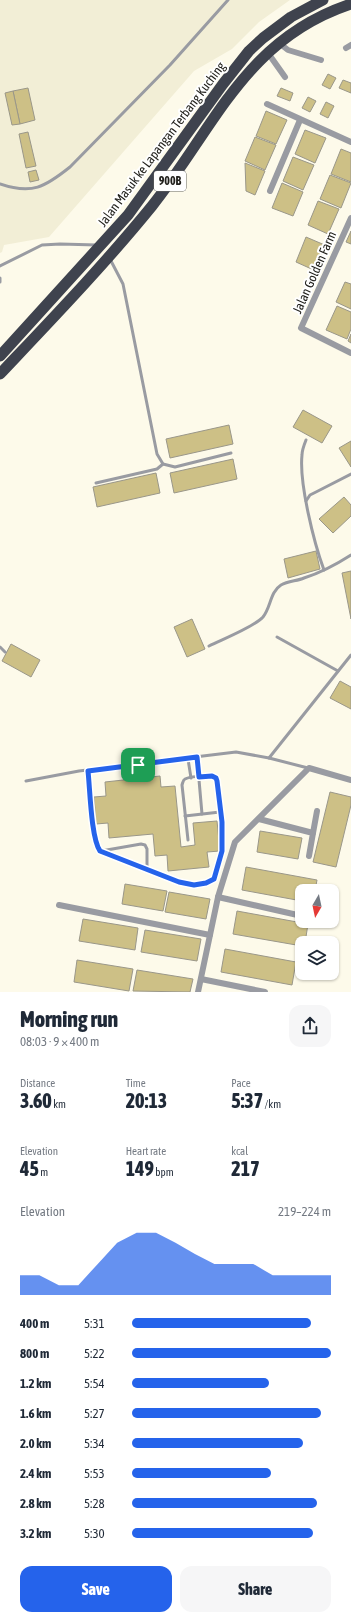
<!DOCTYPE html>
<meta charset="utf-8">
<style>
:root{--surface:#fff;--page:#f6f6f7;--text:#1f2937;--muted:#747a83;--accent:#2563eb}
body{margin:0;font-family:"Asap Condensed",sans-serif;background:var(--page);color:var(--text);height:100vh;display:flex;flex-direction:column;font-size:15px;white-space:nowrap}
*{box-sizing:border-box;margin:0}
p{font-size:13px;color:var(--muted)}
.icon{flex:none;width:22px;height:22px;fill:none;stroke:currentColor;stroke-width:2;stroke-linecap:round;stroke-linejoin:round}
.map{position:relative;height:992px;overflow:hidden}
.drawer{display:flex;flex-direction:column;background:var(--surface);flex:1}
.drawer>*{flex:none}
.needle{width:26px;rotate:189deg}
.tools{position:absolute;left:295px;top:884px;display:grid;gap:8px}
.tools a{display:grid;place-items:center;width:44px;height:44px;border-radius:8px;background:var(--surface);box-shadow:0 1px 3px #0004;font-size:20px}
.pin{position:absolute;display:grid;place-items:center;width:34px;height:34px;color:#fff;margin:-17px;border-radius:8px;box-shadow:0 2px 6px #0006}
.round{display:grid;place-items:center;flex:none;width:42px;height:42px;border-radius:12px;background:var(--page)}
.headline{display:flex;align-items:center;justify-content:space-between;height:68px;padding:0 20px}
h1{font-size:22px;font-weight:800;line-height:30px}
.metrics{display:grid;grid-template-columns:repeat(3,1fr);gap:6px;height:68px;padding:4px 20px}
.metrics div{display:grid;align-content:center}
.metrics b{font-size:20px;font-weight:800}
.metrics small{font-size:11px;font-weight:400}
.metrics p{font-size:11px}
.chart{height:112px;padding:8px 20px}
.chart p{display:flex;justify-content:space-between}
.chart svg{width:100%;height:72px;margin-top:4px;fill:var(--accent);opacity:.7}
.cta{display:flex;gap:8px;margin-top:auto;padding:8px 20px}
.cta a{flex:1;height:46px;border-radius:12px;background:var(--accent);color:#fff;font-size:16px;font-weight:800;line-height:46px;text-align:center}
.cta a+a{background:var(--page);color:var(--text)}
ul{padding:0 20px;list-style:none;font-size:13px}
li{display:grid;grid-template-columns:64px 48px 1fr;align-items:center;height:30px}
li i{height:10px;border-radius:5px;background:var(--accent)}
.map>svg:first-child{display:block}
.built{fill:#f2eed6}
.building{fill:#cdc086;stroke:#9a9789}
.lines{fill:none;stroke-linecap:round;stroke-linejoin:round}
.service{stroke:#999ba2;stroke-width:3}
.minor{stroke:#999ba2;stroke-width:6}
.trunk{stroke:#3f434e;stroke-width:11}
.route-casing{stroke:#fff;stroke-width:8}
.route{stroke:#2563eb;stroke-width:5}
.labels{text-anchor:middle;stroke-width:4;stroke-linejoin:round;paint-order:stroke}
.shield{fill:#fff;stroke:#646460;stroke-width:1}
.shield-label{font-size:12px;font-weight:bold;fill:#22211c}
.street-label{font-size:13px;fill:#22211c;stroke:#fff}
</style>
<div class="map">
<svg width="351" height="992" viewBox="0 0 351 992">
<rect width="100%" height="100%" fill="#fdfaea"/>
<polygon class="built" points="0,0 290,0 259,22 232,49 194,71 49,237 4,245 2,252 0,253"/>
<g class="building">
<polygon points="328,74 336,78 330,89 322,85"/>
<polygon points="343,80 351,83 351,93 339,88"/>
<polygon points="28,88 35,120 20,124 13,91"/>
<polygon points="281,88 293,93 290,101 277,96"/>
<polygon points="13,91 20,124 12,125 5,93"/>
<polygon points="308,97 316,101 310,112 302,108"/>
<polygon points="326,102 334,106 328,118 320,114"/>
<polygon points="266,111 287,120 276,144 256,136"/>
<polygon points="305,130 326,138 315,163 295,154"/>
<polygon points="28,132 36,166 26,168 19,134"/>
<polygon points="255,137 276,145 265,170 245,161"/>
<polygon points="341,149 351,153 351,182 331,174"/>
<polygon points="293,157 314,165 303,190 283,181"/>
<polygon points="245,163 265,171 255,195 246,191"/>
<polygon points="36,170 39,180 30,182 28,172"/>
<polygon points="330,175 351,183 341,208 320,199"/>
<polygon points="282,183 303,192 293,216 272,208"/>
<polygon points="318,201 339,209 328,234 308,225"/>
<polygon points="351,231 351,244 346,242"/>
<polygon points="306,237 327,246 316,271 296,262"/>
<polygon points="345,282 351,284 351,309 336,302"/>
<polygon points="337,306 351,312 351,329 347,339 326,330"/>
<polygon points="351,334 351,343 348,341"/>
<polygon points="303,410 332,426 322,443 293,427"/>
<polygon points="229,425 233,444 170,458 166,439"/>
<polygon points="351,441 351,467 339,448"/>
<polygon points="233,459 237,479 174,493 170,473"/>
<polygon points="156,473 160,493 97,507 93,487"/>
<polygon points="344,497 351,505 351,516 333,533 319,519"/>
<polygon points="316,551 320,569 288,578 284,559"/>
<polygon points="351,571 351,619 342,573"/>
<polygon points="192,619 205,649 187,657 174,627"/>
<polygon points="11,644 40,660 31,677 2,661"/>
<polygon points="340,681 351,687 351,709 330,698"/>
<polygon points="160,776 161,787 175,786 181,847 195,845 193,823 217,821 220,851 207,852 209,867 168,871 167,855 155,856 153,834 109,838 108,823 96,824 94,797 106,796 105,782"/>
<polygon points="330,792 351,797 351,805 336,867 313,862"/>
<polygon points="260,831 302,838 298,859 257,852"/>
<polygon points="246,867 317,880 315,891 302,891 302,901 242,890"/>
<polygon points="125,884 167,891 163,911 122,904"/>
<polygon points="169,892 210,899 206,919 165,912"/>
<polygon points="237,911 308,924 305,943 302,943 302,946 233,934"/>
<polygon points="83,919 138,928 135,950 79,941"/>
<polygon points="145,930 201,939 197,961 141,952"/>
<polygon points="225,949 296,962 292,985 221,972"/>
<polygon points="77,960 133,969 129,991 74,982"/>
<polygon points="137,970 193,979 190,992 133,991"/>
</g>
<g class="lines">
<g class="service">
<path d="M0,184C32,195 45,187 70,167L170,65L228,0"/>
<polyline points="110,259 123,284 157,454 163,464 175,467 231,453"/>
<polyline points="0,266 42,245 60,244 97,245"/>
<polyline points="0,278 0,282"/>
<path d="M306,440C304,445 302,450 302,455C299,483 314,543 324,570"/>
<polyline points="96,483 157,469 163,464"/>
<polyline points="306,501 310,495 316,492 351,474"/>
<polyline points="277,637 338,671"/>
<path d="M209,646C223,639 254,627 263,617C271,607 270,592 281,585C288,581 297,581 304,578C320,573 337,564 351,555"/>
<polyline points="0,647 5,652"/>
<polyline points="197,757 202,814"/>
<polyline points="269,758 351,655"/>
<polyline points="188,759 191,778"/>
<path d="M88,771C90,789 91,838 100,851L179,883L194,885L206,883L214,879L222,851V822L217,781L215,777C210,775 191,776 185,779C183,780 183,782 182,785L188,840"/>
<polyline points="26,781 79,771 236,752 269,758 308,768"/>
<polyline points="185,816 220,812"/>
<polyline points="101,851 141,844 145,845 147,849 147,870"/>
</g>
<g class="minor">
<polyline points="279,43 288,50 321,60"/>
<polyline points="346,48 351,45"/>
<polyline points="268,53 285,77"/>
<polyline points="267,104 351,142"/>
<polyline points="270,191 300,120"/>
<polyline points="351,218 301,328 351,353"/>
<polyline points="259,819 313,833 309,856"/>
<polyline points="313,833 317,811"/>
<polyline points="218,897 302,916"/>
<polyline points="59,905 210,935"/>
<polyline points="201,979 265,992"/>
<polyline points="198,992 218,897 235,842 309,768 351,780"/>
</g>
<g class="trunk">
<polyline points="0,356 128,215 223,84 249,51 263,38 291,17 323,0"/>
<path d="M0,374C52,319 104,265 152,206C215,127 245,39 351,4"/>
</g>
</g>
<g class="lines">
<g class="route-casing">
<path id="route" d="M197,757L199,777L212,776L216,778L217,781L222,822V851L214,879L206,883L194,885L179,882L100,851C91,838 90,789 88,771Z"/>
</g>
<use href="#route" class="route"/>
</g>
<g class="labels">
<rect class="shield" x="154" y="171" width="32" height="20" rx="3"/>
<g class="shield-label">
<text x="170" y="185">900B</text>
</g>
<g class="street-label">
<text transform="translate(161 144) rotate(-53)" y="5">Jalan Masuk ke Lapangan Terbang Kuching</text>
<text transform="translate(314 272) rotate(-66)" y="5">Jalan Golden Farm</text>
</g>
</g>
</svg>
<div class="tools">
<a><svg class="needle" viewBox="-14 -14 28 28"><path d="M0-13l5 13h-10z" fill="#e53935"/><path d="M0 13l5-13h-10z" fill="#747a83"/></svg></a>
<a><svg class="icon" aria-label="layers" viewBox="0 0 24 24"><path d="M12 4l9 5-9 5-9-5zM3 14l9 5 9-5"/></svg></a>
</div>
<div class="pin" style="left:138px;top:765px;background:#1e9e55"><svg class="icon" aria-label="arrive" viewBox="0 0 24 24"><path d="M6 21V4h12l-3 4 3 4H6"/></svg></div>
</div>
<section class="drawer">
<div class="headline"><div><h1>Morning run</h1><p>08:03 · 9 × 400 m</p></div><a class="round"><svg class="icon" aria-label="share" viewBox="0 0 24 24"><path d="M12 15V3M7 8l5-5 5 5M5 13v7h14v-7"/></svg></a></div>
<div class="metrics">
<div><p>Distance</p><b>3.60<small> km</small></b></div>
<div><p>Time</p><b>20:13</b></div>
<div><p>Pace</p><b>5:37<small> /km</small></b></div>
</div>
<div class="metrics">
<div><p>Elevation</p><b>45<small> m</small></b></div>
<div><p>Heart rate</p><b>149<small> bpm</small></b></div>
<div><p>kcal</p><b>217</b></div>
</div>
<div class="chart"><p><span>Elevation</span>219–224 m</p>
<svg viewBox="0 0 160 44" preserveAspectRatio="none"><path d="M0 44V32L10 32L20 38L30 38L40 25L50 12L60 6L70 6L80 12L90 19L100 25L110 25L120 25L130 32L140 32L150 32L160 32V44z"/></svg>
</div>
<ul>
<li><b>400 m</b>5:31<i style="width:90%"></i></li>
<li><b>800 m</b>5:22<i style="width:100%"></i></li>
<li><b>1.2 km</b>5:54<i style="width:69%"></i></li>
<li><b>1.6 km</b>5:27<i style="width:95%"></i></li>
<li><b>2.0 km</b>5:34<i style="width:86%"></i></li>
<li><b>2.4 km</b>5:53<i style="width:70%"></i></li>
<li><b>2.8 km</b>5:28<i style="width:93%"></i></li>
<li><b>3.2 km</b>5:30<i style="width:91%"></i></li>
</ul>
<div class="cta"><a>Save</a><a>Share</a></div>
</section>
